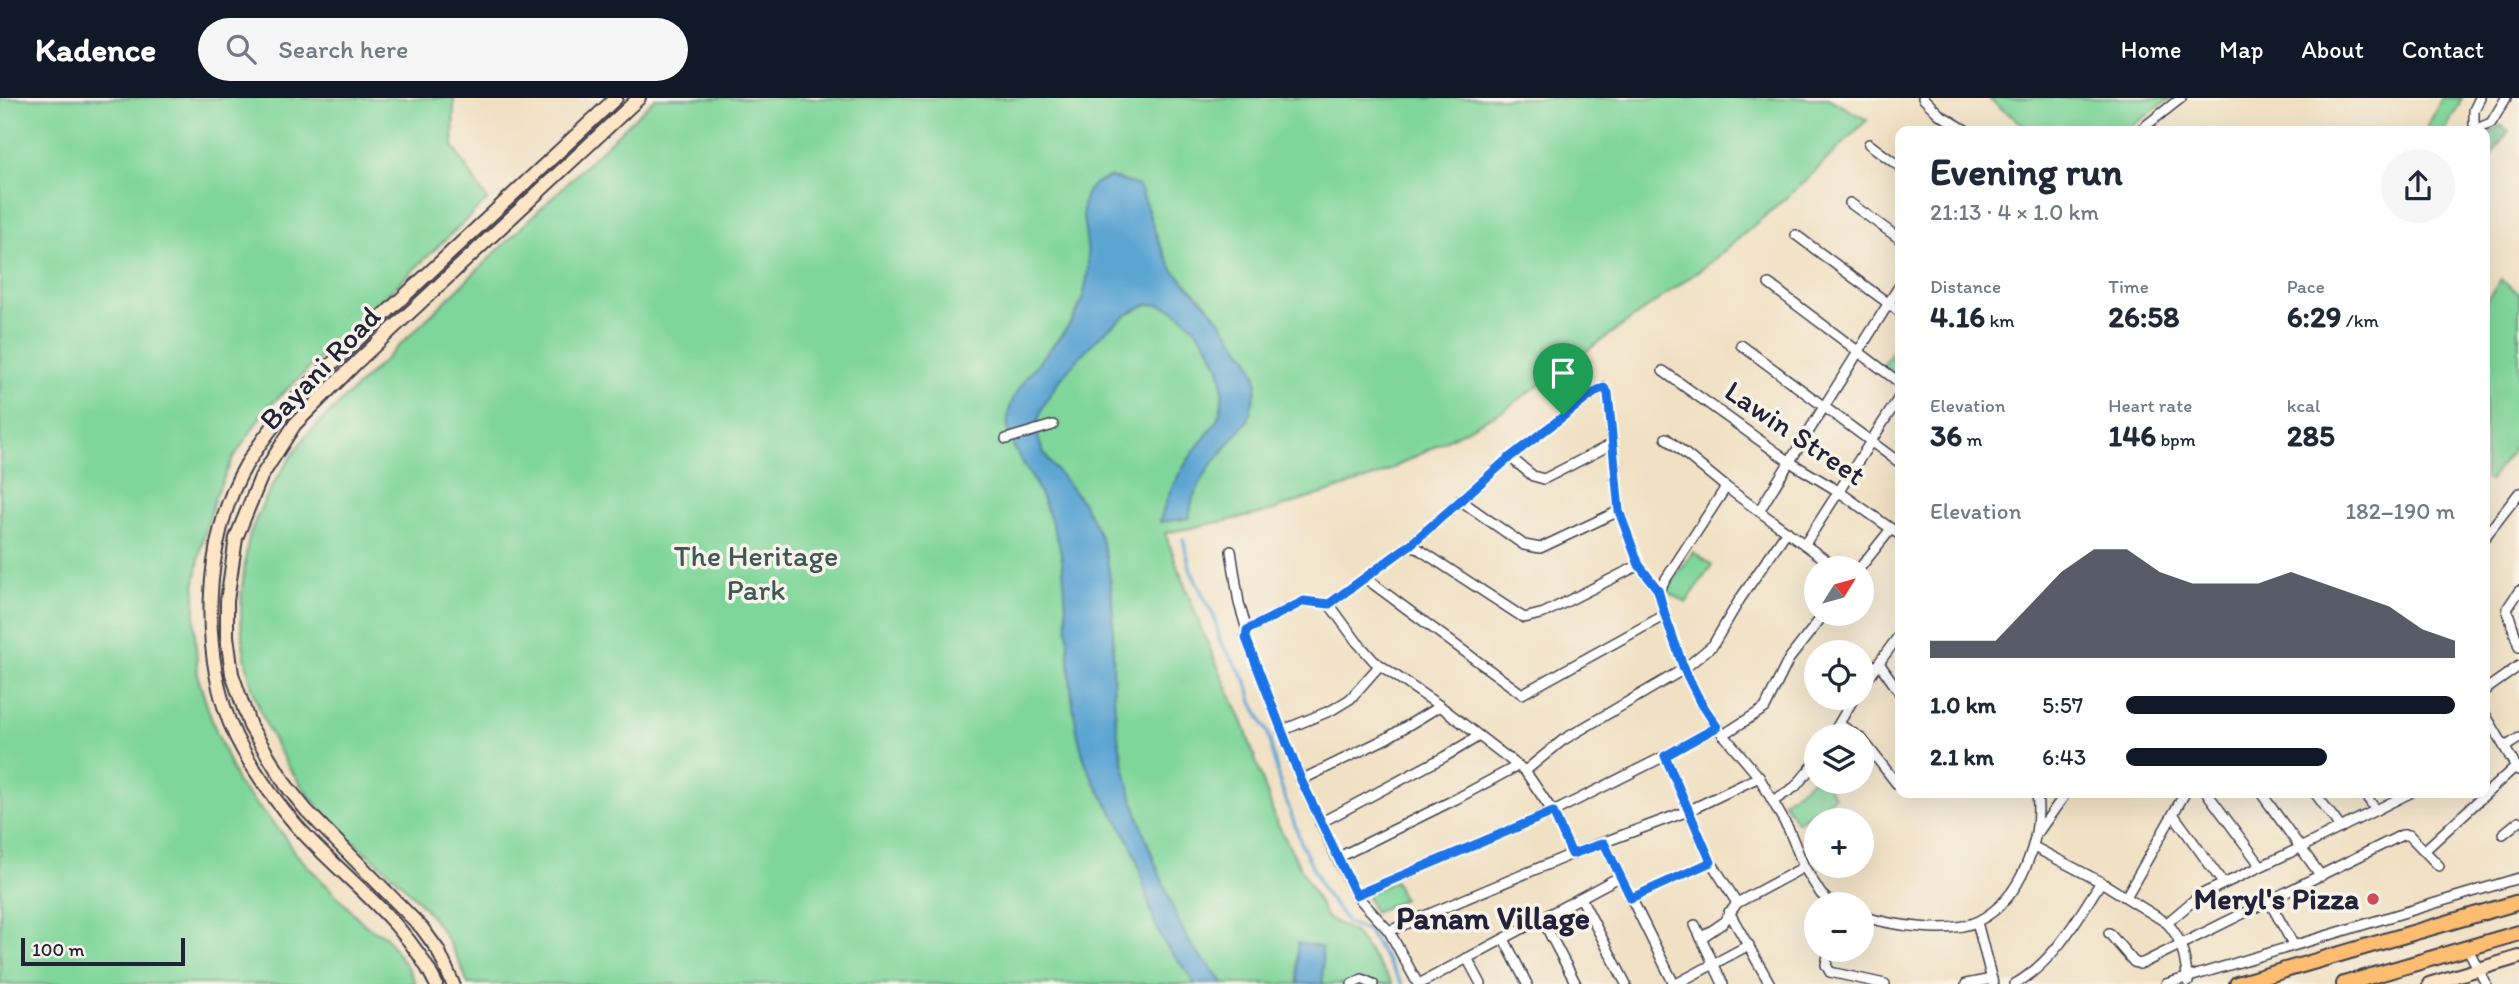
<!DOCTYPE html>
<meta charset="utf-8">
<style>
:root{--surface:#fff;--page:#f6f6f7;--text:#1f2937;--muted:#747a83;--accent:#111827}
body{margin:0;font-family:Itim,sans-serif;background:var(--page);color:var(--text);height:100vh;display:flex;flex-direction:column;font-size:26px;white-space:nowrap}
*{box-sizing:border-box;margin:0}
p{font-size:23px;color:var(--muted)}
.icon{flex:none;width:38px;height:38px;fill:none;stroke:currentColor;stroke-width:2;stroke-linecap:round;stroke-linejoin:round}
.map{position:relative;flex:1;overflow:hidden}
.side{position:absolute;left:1895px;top:28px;width:595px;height:672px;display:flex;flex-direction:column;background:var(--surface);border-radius:14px;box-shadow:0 7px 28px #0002}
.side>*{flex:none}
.needle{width:46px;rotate:53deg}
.controls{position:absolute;left:1804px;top:458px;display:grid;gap:14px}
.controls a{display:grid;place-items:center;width:70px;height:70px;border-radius:50%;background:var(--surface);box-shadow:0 7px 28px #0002;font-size:35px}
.scale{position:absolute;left:21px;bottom:18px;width:164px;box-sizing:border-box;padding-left:7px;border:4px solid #22223b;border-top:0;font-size:19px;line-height:24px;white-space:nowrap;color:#22223b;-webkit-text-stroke:5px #f7f3e8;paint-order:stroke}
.pin{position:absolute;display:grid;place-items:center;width:60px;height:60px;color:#fff;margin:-72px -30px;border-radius:50% 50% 50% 0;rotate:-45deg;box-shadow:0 0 7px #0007}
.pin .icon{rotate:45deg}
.round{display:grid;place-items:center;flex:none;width:74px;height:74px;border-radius:37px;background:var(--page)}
.headline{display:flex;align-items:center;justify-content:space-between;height:119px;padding:0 35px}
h1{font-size:38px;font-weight:700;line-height:52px}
.stats{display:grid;grid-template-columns:repeat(3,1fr);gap:10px;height:119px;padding:7px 35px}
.stats div{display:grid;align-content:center}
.stats b{font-size:30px;font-weight:700}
.stats small{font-size:19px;font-weight:400}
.stats p{font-size:19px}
.chart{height:196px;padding:14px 35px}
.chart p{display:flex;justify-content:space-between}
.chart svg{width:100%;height:126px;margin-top:7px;fill:var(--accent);opacity:.7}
ul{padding:0 35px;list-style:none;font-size:23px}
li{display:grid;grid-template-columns:112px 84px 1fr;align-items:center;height:52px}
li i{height:18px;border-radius:9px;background:var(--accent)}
header{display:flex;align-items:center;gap:42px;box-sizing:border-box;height:98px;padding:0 35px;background:var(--accent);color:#fff}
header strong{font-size:33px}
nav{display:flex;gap:38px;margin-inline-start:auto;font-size:24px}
.search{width:490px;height:63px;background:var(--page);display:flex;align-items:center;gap:18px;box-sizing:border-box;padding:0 24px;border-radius:38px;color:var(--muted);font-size:26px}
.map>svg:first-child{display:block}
.green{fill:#7fd69a;stroke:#507c6a;stroke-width:2}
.forest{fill:#67b782;stroke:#446c5e;stroke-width:2}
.water{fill:#5ca5d3;stroke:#3f6487;stroke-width:2}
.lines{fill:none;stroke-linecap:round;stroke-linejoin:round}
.stream{stroke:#5ca5d3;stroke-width:3.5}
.street-casing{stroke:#413f50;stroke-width:12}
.secondary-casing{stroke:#413f50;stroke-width:16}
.primary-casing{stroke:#413f50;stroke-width:18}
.street{stroke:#fff;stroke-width:9}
.secondary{stroke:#fee5c5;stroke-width:12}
.primary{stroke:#fcbd6f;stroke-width:14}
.route-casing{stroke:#fff;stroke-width:14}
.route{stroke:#1a73e8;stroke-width:9}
.poi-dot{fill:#d1495b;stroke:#f7f3e8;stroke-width:2.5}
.labels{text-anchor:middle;stroke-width:7;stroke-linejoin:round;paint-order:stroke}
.street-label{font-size:30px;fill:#22223b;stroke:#f7f3e8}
.park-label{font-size:30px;fill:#3e5858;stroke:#f7f3e8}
.poi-label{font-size:30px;font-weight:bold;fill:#22223b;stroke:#f7f3e8;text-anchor:end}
.neighbourhood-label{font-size:32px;font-weight:bold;fill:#22223b;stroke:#f7f3e8}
</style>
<header>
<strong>Kadence</strong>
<div class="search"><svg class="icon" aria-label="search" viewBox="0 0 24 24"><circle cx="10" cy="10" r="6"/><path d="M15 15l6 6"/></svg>Search here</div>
<nav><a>Home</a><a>Map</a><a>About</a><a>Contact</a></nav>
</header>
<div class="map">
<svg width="2519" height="886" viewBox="0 0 2519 886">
<rect width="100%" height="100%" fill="#f7f3e8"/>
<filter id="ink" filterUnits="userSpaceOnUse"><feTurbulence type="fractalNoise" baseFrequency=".0143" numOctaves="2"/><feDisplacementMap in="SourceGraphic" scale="14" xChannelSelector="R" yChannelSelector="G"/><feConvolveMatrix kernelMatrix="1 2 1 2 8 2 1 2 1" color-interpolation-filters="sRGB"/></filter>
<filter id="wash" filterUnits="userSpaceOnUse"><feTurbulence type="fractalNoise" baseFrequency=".00686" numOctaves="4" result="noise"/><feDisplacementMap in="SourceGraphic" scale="28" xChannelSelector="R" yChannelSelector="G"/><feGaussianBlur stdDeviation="1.57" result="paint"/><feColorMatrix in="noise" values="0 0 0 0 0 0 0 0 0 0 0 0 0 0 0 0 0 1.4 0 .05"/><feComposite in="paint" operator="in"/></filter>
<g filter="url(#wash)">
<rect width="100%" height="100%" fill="#f1e1c4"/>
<g class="green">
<polygon points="0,0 454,0 453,48 487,102 265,312 232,362 215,399 201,449 195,485 195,536 198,580 212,623 238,686 282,735 295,755 366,828 385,838 407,869 416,886 0,886"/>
<path d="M655,0H1828L1867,22L1802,86L1710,165L1504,312L1380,377L1264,415L1165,435L1203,535L1243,625L1277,725L1327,820L1354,834L1393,886H468C455,847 431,814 401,785C381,765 357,749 337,729C269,660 230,570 244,473C246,461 246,448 250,436C262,401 283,370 305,339Z"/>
<polygon points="1987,0 2171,0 2125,33 2032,33"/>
<polygon points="2442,0 2462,0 2445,33 2425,33"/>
<polygon points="2501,182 2519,195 2519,343 2489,383 2485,381 2485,204"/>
<polygon points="1900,241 1900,286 1880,273"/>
<polygon points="1693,454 1712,467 1686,505 1666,492"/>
<polygon points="1816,680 1816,684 1825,684 1835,699 1797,724 1783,703"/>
<polygon points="1395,783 1403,801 1374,815 1366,796"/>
</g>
<polygon class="forest" points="2501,27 2509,33 2485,66 2485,37"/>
<g class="water">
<path d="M1110,79L1137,87L1141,92L1159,145L1173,172L1212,212L1249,261L1255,275L1257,288L1248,322L1209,370L1193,399L1189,420L1160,424C1166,396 1180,373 1197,349C1206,337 1219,325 1221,309C1223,300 1223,286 1221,277C1216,251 1178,199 1147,207C1115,215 1042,291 1038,324C1034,354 1057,371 1073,392C1085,407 1097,428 1103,447C1118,496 1111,549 1114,599C1117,664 1140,728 1164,787C1172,807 1179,828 1190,845C1199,860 1214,871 1224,886H1194C1186,868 1170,857 1161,839C1145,808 1144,771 1127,739C1110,708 1088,682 1080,646C1069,601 1069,555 1066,509C1064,489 1064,466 1059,446C1053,427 1045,405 1036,387C1026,367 1005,344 1008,320C1012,276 1073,242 1084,195C1088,180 1089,164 1087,148C1084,118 1072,90 1110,79Z"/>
<polygon points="1297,845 1322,849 1323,886 1298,886"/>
</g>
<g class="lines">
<polyline class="stream" points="1183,441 1191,473 1214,519 1220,543 1247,584 1252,604 1268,635 1279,682 1302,747 1324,794 1348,825 1368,833 1402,886"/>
</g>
</g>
<g filter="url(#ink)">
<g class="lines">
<g class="street-casing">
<g id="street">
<polyline points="1923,0 1939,16 1967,33"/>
<polyline points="2474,31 2474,12 2480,0"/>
<polyline points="2139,33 2181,0"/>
<polyline points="2472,33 2491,25 2506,0"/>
<polyline points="1869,46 1900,69"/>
<polyline points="1850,105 1900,141"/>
<polyline points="1796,137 1900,214"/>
<polyline points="1769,186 1900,285"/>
<polyline points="1741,247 1900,365"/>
<polyline points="1663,273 1790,364 1838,393 1900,437"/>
<polyline points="1666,340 1726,389 1838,471"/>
<polyline points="1006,341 1053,327"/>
<polyline points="1510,359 1533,378 1544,381 1612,346"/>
<polyline points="1460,402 1524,447 1540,450 1619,413"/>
<polyline points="1759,413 1900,187"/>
<polyline points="2485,439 2519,395"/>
<polyline points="1411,446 1524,520 1544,515 1639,467"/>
<polyline points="1805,446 1900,298"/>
<polyline points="1231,453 1239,505 1247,532"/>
<polyline points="1859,471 1891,431"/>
<polyline points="1365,480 1522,596 1665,517"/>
<polyline points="1658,493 1726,389"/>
<polyline points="2519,493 2507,511 2519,549"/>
<polyline points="1329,506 1411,446 1510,359 1598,292 1604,290 1608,295 1619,413 1639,467 1658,493 1665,517 1684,571 1700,603 1717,629 1759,679 1789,732 1804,769 1821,796 1833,807"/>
<polyline points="1329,506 1304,503 1247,532 1246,540 1301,682 1337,760 1356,797 1389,833 1418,886"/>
<polyline points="1329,506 1357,544 1374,563 1440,608 1525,673 1553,714 1572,756"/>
<polyline points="1879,565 1900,595"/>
<polyline points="1862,588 1900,536"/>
<polyline points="2485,592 2519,568"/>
<polyline points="2485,616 2518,672"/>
<polyline points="1839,626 1859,639"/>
<polyline points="1281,633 1332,612 1350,601 1380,567"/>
<polyline points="1723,637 1765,610 1789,561 1824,516"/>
<polyline points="1831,639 1854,600"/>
<polyline points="1862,641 1897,686"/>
<polyline points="2505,649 2519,640"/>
<polyline points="1665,658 1711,764 1737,805"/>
<polyline points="1525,673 1563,642 1684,571 1713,547 1740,501 1787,433"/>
<polyline points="1301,682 1387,640 1440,608"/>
<polyline points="2207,695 2261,768"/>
<polyline points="2261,695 2321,778"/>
<polyline points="2315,695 2341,730"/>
<polyline points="2364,695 2376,712"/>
<polyline points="1773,703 1795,689 1816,664"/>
<polyline points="2173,716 2223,785"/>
<polyline points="1320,725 1444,659 1479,638"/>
<polyline points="2039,733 2066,695"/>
<polyline points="2503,736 2519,723"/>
<polyline points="1604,745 1674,886"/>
<path d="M2034,749L2101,784L2167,825C2183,841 2185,862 2188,884"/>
<polyline points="2425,752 2516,668"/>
<polyline points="1337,760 1456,701 1517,668"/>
<polyline points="1356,797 1553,714 1665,658 1717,629"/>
<polyline points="2126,799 2185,695"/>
<polyline points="1581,800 1626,886"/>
<polyline points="1631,800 1711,764"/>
<polyline points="2269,803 2293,846"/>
<polyline points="1729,814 1770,886"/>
<path d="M1862,818C1890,827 1951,837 1978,823C2002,811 2016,792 2026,768C2036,743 2040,722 2037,695"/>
<polyline points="1542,821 1576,886"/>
<polyline points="1977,824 1993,886"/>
<polyline points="2167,825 2200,797 2300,750 2410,695"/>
<polyline points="1695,827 1723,886"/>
<polyline points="1389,833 1572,756 1688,713 1759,679"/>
<polyline points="2109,835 2134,864 2140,866 2145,864 2402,737 2409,737 2439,768"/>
<polyline points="1701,840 1723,825 1737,805 1804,769"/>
<polyline points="1504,841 1527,886"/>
<polyline points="2468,851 2486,886"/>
<polyline points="1829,852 1826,867 1830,874 1885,886"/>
<polyline points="1467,860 1481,886"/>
<polyline points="1352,886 1362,881 1373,886"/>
<polyline points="1419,886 1621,778"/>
<polyline points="1676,886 1749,847"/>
<polyline points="1966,886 1992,881"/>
<path d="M2015,886C2055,863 2077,821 2101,784"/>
<polyline points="2166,886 2519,780"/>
</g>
</g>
<g class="secondary-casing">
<g id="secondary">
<path d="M436,886C406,822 342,779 296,727C273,700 252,671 236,639C199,562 202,442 246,367C264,338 285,312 308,288L616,0"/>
<polyline points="453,886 438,852 422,830 307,713 286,687 250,628 232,576 227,538 227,503 236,440 261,379 295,326 357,264 639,0"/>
<polyline points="2429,886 2519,859"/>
</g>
</g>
<g class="primary-casing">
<g id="primary">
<polyline points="2237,886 2519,804"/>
<polyline points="2344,886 2519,835"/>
</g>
</g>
<use href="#street" class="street"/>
<use href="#secondary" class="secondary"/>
<use href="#primary" class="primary"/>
</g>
</g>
<g class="lines" filter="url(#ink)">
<g class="route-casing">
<polygon id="route" points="1604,290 1608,295 1619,413 1639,467 1658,492 1665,517 1684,571 1700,603 1717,629 1665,658 1711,764 1631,800 1604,745 1572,756 1553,714 1356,797 1301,682 1246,540 1247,532 1304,503 1329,506 1411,446 1510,359 1598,292"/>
</g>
<use href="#route" class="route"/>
</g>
<circle class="poi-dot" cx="2373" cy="801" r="7"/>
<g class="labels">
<g class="street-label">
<text transform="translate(320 270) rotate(-46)" y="10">Bayani Road</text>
<text transform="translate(1795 335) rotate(34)" y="10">Lawin Street</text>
</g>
<g class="park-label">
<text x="756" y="468">The Heritage<tspan x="756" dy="34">Park</tspan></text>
</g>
<g class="poi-label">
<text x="2359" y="811">Meryl's Pizza</text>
</g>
<g class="neighbourhood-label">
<text x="1493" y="831">Panam Village</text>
</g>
</g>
</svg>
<div class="controls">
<a><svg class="needle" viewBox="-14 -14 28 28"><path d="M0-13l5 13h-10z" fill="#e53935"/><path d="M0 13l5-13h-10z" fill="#747a83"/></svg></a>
<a><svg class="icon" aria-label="locate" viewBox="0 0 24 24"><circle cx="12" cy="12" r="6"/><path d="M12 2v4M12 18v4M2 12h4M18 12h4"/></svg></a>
<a><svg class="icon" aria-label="layers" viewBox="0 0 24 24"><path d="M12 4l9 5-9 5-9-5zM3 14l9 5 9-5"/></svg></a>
<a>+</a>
<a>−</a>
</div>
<div class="scale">100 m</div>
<div class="pin" style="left:1563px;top:317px;background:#1e9e55"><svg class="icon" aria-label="arrive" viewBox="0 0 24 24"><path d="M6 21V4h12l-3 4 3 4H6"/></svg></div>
<section class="side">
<div class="headline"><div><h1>Evening run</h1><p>21:13 · 4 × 1.0 km</p></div><a class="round"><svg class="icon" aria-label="share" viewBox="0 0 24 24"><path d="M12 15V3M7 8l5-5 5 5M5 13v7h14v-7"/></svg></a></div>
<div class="stats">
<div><p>Distance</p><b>4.16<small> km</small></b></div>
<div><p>Time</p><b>26:58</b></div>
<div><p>Pace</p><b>6:29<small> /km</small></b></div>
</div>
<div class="stats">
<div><p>Elevation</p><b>36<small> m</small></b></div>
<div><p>Heart rate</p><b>146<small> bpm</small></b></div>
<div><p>kcal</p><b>285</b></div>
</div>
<div class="chart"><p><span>Elevation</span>182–190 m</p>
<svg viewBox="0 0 160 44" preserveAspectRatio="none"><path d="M0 44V38L10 38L20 38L30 26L40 14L50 6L60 6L70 14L80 18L90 18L100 18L110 14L120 18L130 22L140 26L150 34L160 38V44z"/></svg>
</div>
<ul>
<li><b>1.0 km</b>5:57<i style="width:100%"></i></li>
<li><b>2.1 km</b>6:43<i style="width:61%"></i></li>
</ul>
</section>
</div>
